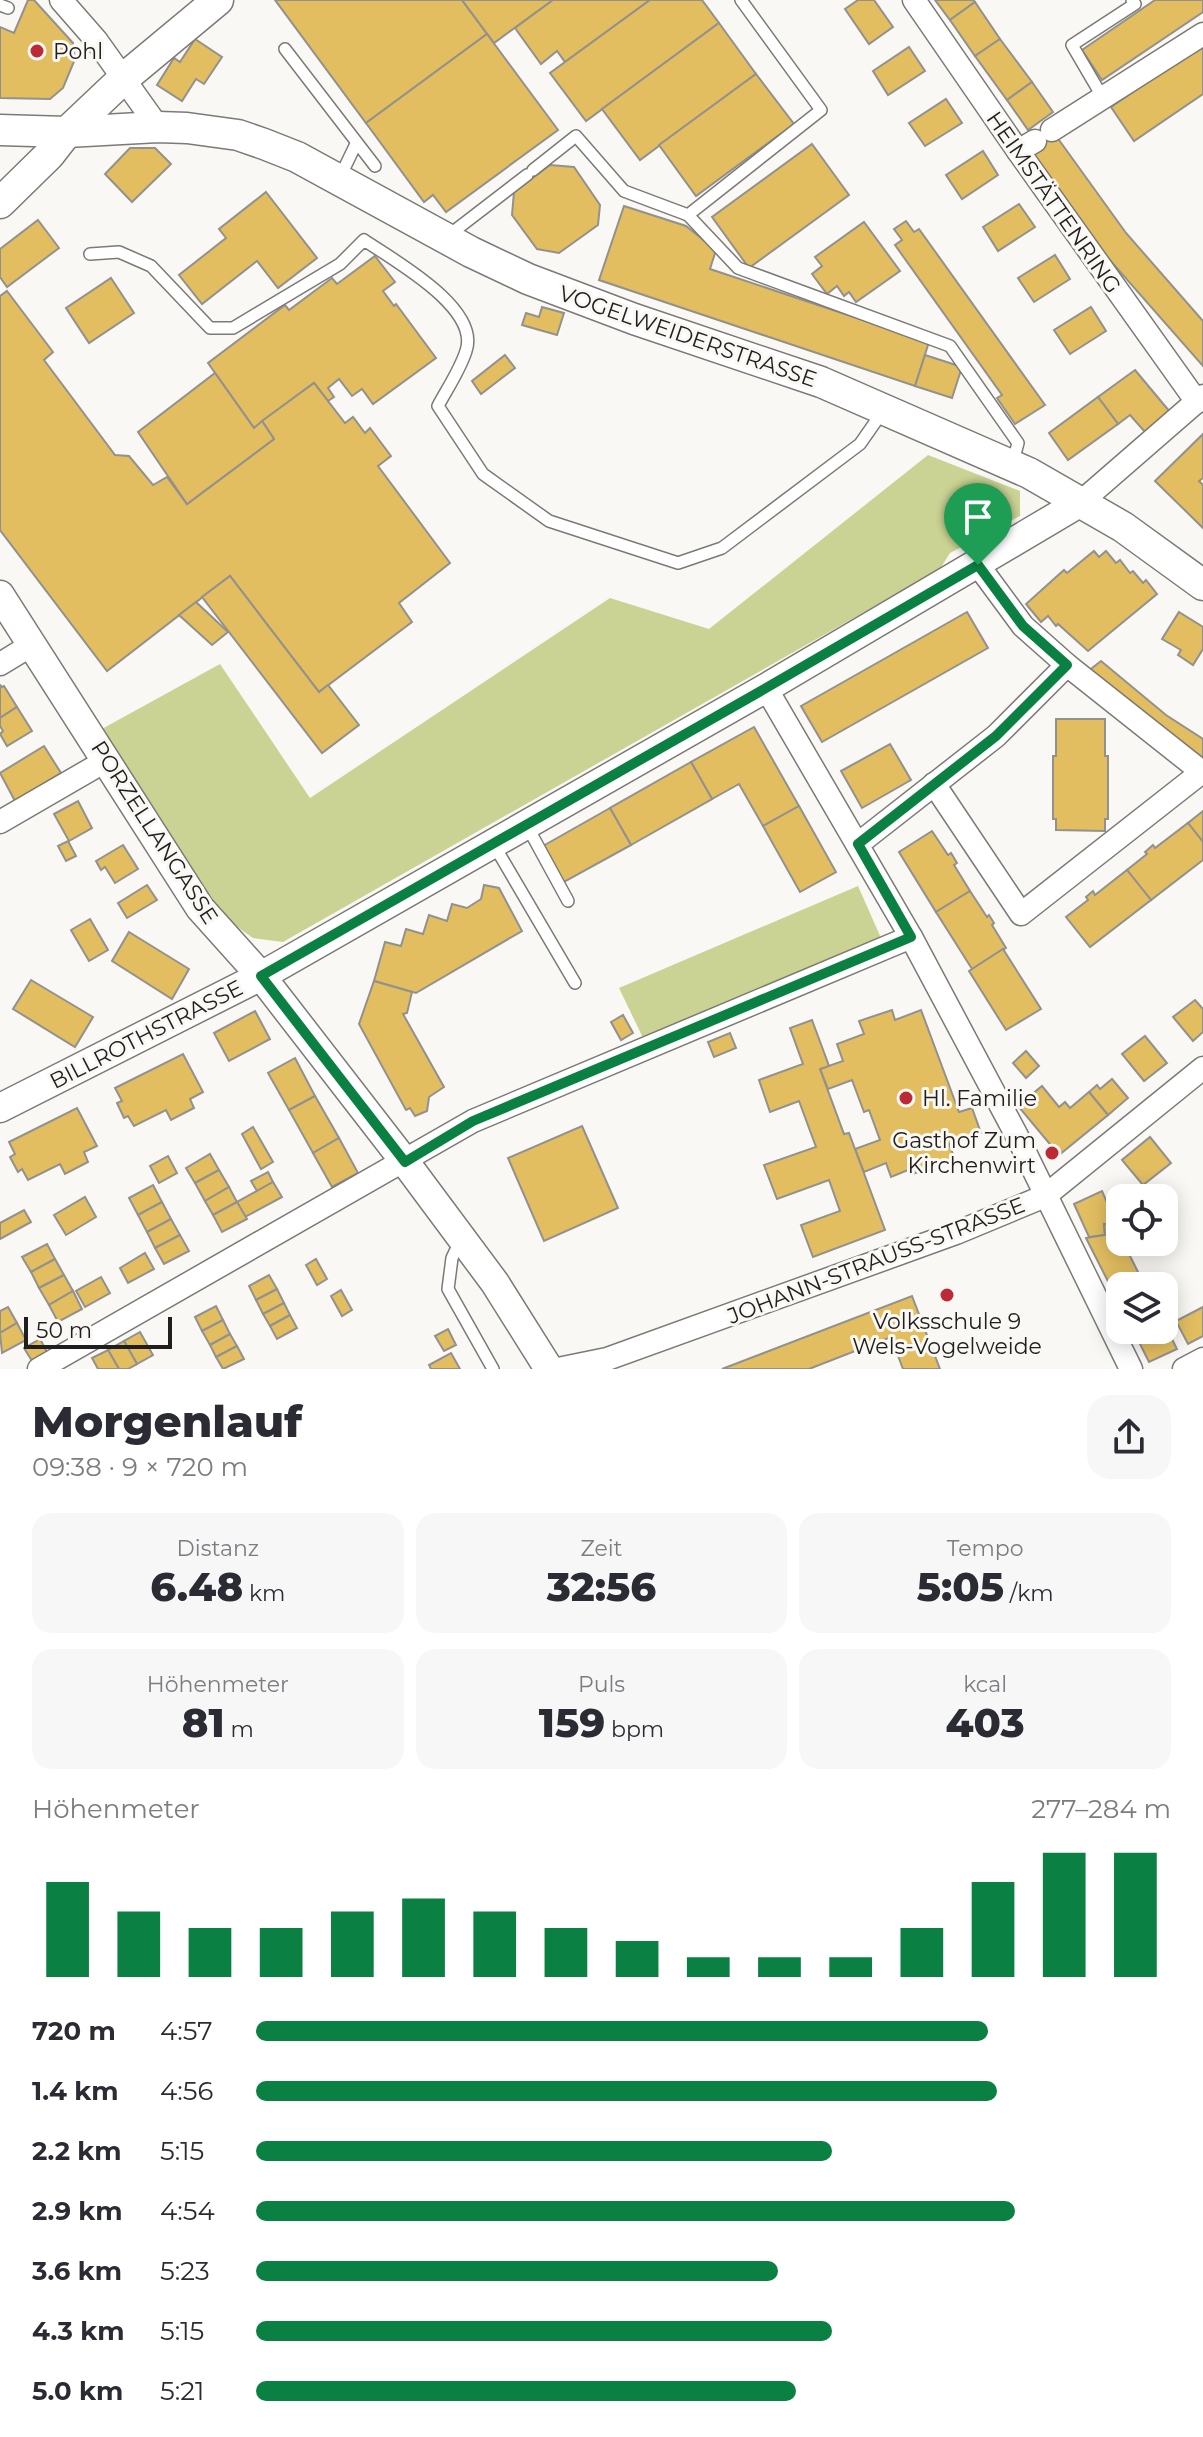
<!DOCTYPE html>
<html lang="de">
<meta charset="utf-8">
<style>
:root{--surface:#fff;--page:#f7f7f7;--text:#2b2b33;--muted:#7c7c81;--accent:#0b8043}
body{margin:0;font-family:Montserrat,sans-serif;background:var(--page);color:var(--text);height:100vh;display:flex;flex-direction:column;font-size:30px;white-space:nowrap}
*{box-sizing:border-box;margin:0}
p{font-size:26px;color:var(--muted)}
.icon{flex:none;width:44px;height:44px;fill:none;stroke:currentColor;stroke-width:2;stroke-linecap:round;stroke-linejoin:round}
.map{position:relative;height:1369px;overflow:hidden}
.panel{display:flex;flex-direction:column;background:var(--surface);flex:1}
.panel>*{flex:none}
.tools{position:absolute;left:1106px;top:1184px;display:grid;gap:16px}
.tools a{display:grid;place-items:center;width:72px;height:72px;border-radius:16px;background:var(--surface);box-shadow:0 4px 20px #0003;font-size:40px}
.scale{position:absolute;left:24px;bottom:20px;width:148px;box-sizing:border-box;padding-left:8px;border:4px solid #201f1d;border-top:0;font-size:22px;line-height:28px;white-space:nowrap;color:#201f1d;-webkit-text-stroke:6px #faf8f4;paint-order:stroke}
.pin{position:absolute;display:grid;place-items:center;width:68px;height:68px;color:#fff;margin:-82px -34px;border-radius:50% 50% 50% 0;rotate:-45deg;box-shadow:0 0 8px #0007}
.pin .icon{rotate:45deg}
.round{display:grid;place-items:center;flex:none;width:84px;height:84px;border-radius:24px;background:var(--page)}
.overview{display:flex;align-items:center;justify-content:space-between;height:136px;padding:0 32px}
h1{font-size:44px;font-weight:800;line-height:60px}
.stats{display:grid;grid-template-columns:repeat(3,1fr);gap:12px;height:136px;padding:8px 32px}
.stats div{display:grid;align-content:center;border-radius:20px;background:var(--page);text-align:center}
.stats b{font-size:40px;font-weight:800}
.stats small{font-size:22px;font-weight:400}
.stats p{font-size:22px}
.chart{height:224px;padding:16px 32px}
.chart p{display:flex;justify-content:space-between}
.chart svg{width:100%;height:144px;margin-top:8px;stroke:var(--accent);stroke-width:6}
ul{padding:0 32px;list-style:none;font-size:26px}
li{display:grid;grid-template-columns:128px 96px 1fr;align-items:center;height:60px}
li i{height:20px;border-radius:10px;background:var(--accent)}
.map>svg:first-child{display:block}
.green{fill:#cad393}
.building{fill:#e2be61;stroke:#93918d;stroke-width:2}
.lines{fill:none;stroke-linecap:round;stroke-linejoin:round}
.service-casing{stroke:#7c7a76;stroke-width:14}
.minor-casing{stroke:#7c7a76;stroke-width:25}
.tertiary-casing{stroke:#7c7a76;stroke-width:31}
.secondary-casing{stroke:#7c7a76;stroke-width:33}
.service{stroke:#fff;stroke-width:11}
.minor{stroke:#fff;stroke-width:22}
.tertiary{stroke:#fff;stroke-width:28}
.secondary{stroke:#fff;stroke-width:30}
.route-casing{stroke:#fff;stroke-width:16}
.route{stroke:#0b8043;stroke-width:10}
.poi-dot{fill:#bb2a36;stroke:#faf8f4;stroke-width:3}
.labels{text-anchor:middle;stroke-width:6;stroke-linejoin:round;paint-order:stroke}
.poi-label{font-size:22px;fill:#201f1d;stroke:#faf8f4;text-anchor:start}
.street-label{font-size:22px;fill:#201f1d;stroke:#faf8f4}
</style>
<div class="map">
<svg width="1203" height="1369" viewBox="0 0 1203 1369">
<rect width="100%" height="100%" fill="#faf8f4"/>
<g class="green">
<polygon points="928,455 1020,491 1020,516 950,553 940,569 283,942 253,938 233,924 202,890 100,730 220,664 310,798 610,598 709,629"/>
<polygon points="858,886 881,938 644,1040 619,988"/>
</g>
<g class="building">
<polygon points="28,0 34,0 73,43 75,59 63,88 50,99 0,98 0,27 14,33"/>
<polygon points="275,0 462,0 487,34 366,123"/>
<polygon points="462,0 553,0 494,43"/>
<polygon points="553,0 650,0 565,62 557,51 541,64 515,28"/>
<polygon points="650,0 702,0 719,23 586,121 550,73"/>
<polygon points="858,0 874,0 893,27 869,44 845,9"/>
<polygon points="935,0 973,0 975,2 950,20"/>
<polygon points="1155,0 1203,0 1203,12 1102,80 1082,50"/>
<polygon points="975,2 1000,39 975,56 950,20"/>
<polygon points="719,23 756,74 640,160 602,109"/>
<polygon points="487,34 558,130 446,212 433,195 424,202 366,123"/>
<polygon points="195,39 222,57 204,84 196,79 182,101 157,85 174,58 180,62"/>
<polygon points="1000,39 1032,82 1007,100 975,56"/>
<polygon points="1203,44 1203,94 1134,141 1111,107"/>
<polygon points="909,47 925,71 888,95 873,71"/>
<polygon points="756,74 794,124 696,196 659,145"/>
<polygon points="1032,82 1053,112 1028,130 1007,100"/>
<polygon points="946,99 962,123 925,146 909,123"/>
<polygon points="1054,133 1126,233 1203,321 1203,366 1101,250 1028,151"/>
<polygon points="812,144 849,195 749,268 712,217"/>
<polygon points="130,148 155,148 171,164 132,202 105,174"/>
<polygon points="983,151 998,175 962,199 946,175"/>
<polygon points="550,165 574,167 600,205 598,225 559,253 537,249 512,215 514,192"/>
<polygon points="266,192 317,258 278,288 257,261 202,304 179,275 226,238 219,229"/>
<polygon points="1019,204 1035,227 998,251 983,227"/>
<polygon points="624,206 686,226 716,250 710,269 929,342 915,386 599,280"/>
<polygon points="38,220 59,248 7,287 0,277 0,249"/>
<polygon points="906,221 914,232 919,229 1045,405 1015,424 997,398 1002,395 895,245 902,240 894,229"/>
<polygon points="864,222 900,271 856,302 849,292 844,296 837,286 827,294 812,274 822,266 815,257"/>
<polygon points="1055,255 1070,279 1034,302 1018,278"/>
<polygon points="375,256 395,282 383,291 394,306 396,304 436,358 373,404 362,389 352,396 339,379 328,388 334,397 328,401 314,383 254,428 208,363 285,305 289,310 332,278 337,284"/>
<polygon points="111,278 134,313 89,343 66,308"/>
<polygon points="7,291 53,352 44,360 115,455 129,456 153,485 167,477 187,504 274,439 262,421 314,383 345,423 353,417 365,433 370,428 391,456 378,466 450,563 399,603 412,622 319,692 230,576 107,671 0,530 0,296"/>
<polygon points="542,307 564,313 557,335 522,325 526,313 539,317"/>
<polygon points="1091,307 1106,331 1070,354 1054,330"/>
<polygon points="505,355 515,368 481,394 472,381"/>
<polygon points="925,355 962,367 952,398 915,386"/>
<polygon points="1135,370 1170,412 1146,433 1130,415 1118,424 1098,397"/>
<polygon points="215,373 254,428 262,421 274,439 187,504 138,432"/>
<polygon points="1098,397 1118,424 1068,460 1049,433"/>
<polygon points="1203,434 1203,478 1199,481 1203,485 1203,528 1155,481"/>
<polygon points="1094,551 1099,557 1106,551 1116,563 1120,560 1130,573 1133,571 1143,583 1146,580 1157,594 1088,651 1058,624 1056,626 1048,616 1041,622 1026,604 1064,570 1067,573"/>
<polygon points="230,576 319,692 328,685 359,725 322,753 202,597"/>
<polygon points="196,602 228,632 212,645 179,615"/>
<polygon points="967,612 988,648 822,742 801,706"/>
<polygon points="1179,612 1203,627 1203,649 1193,665 1178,655 1181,650 1162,639"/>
<polygon points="1101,661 1166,715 1203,739 1203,763 1087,672"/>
<polygon points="0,685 2,687 4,686 17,707 0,718"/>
<polygon points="17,707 32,731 7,746 0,734 3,731 0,726 0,718"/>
<polygon points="1056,719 1105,719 1105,756 1108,756 1108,819 1105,819 1105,831 1056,830 1056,819 1053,819 1053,756 1056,756"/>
<polygon points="754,727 799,806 763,826 739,784 712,799 691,762"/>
<polygon points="890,744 911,780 862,808 841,771"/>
<polygon points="44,746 61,773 15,801 0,773"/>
<polygon points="691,762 712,799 631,845 610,808"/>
<polygon points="78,801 92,828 69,841 54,814"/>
<polygon points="799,806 836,872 800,892 763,826"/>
<polygon points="610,808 631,845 564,882 543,846"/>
<polygon points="1203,811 1203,842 1188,823"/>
<polygon points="1188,823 1203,842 1203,860 1151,900 1127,870 1147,854 1145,852 1153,845 1155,848"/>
<polygon points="932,831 948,855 951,853 957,863 954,865 970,891 936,912 899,852"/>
<polygon points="68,841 76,856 66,861 58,846"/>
<polygon points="123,845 138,869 115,883 105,867 101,870 96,861"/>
<polygon points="1127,870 1151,900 1090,947 1066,917 1088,900 1086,897 1093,891 1095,895"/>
<polygon points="147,885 157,900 127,918 118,903"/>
<polygon points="484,885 499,888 522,931 416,993 374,981 385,942 401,946 406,929 423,934 429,915 447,921 452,904 467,908 481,899"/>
<polygon points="970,891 987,917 989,915 994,923 992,925 1006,948 972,969 936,912"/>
<polygon points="90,919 108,950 89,961 71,930"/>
<polygon points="129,932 189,969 172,999 112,961"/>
<polygon points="1003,949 1041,1009 1006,1030 969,971"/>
<polygon points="31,980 93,1017 75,1047 13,1009"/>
<polygon points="374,981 412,992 407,1013 403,1014 444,1087 429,1097 427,1111 415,1116 410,1108 406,1110 359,1024"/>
<polygon points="1195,1000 1203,1009 1203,1032 1193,1041 1173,1017"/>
<polygon points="892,1010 895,1020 921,1010 959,1112 972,1108 981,1133 949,1144 955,1159 910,1175 908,1170 891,1177 886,1163 864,1172 855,1149 880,1140 869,1110 864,1112 852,1080 828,1089 820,1069 843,1061 837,1044 864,1034 859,1021"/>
<polygon points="255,1011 270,1039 229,1061 214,1033"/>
<polygon points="623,1015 633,1033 621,1040 611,1022"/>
<polygon points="812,1020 829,1066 820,1069 844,1134 849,1133 885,1230 813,1257 801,1225 840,1211 829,1180 777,1199 764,1165 816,1147 799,1101 770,1112 759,1080 803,1064 790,1028"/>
<polygon points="730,1033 736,1048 714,1057 708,1042"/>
<polygon points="1145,1036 1167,1063 1144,1081 1122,1054"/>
<polygon points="1026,1051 1039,1066 1026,1078 1013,1063"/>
<polygon points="183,1054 203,1092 190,1099 194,1108 171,1120 166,1110 134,1126 128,1116 124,1118 117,1103 122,1101 115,1088"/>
<polygon points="295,1058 315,1096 289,1110 268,1073"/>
<polygon points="1112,1079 1128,1098 1108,1115 1089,1092 1097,1085 1100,1089"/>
<polygon points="1042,1086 1059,1107 1065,1102 1070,1108 1089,1092 1108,1115 1059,1155 1018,1106"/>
<polygon points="315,1096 339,1138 313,1153 289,1110"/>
<polygon points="77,1108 97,1146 84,1152 88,1162 65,1174 60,1164 28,1180 22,1169 18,1172 10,1157 15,1154 9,1142"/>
<polygon points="582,1126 618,1208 544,1241 508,1158"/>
<polygon points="253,1127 273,1162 261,1169 242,1134"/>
<polygon points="1150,1137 1171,1163 1143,1185 1122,1160"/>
<polygon points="339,1138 358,1173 332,1187 313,1153"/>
<polygon points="210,1154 219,1170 195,1183 186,1168"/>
<polygon points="168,1156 177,1173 159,1183 150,1166"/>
<polygon points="219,1170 229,1187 205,1201 195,1183"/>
<polygon points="268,1172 273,1182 257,1191 251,1181"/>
<polygon points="273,1182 282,1197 245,1217 237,1202"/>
<polygon points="153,1185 162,1202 138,1215 129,1198"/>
<polygon points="229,1187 237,1202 213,1215 205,1201"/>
<polygon points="1102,1191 1117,1226 1104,1224 1105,1235 1089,1237 1074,1204"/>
<polygon points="85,1197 96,1217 66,1235 54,1215"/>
<polygon points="162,1202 171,1219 147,1232 138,1215"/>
<polygon points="237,1202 247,1219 222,1232 213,1215"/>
<polygon points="24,1210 31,1222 0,1239 0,1223"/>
<polygon points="171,1219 180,1235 155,1248 147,1232"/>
<polygon points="1104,1224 1115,1226 1120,1236 1120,1242 1123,1242 1145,1286 1120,1286 1120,1305 1086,1238 1105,1235"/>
<polygon points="180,1235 189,1251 164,1264 155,1248"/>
<polygon points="47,1244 55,1259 31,1272 22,1257"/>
<polygon points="145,1253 154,1269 128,1283 120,1268"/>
<polygon points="55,1259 64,1275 39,1288 31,1272"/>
<polygon points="316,1259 327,1279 317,1285 306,1265"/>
<polygon points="64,1275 73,1291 49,1305 39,1288"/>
<polygon points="269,1275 277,1289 256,1300 249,1286"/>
<polygon points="101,1277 110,1293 85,1307 76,1291"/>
<polygon points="277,1289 284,1303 263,1314 256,1300"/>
<polygon points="341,1290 352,1310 342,1316 331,1296"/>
<polygon points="73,1291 82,1309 58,1322 49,1305"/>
<polygon points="912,1296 940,1369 903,1369 891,1337 809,1369 722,1369"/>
<polygon points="284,1303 290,1315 270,1326 263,1314"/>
<polygon points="216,1306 223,1320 202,1331 195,1317"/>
<polygon points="8,1307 17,1323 0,1333 0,1311"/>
<polygon points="1203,1307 1203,1336 1188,1344 1176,1321"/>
<polygon points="290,1315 297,1328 277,1339 270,1326"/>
<polygon points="223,1320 230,1334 210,1345 202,1331"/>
<polygon points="17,1323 26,1340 2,1353 0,1333"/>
<polygon points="1164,1323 1177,1349 1149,1362 1133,1330 1164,1330"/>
<polygon points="448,1329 456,1345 444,1351 435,1336"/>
<polygon points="140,1332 153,1355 137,1364 124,1341"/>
<polygon points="230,1334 237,1346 216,1357 210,1345"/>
<polygon points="40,1339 47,1352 32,1361 24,1348"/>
<polygon points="124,1341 137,1364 128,1369 119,1369 108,1350"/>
<polygon points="237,1346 244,1359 223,1369 216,1357"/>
<polygon points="108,1350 119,1369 98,1369 92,1358"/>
<polygon points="451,1353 460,1369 431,1369 429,1365"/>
</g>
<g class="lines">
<g class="service-casing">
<g id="service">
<polyline points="0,5 8,8"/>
<polyline points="285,49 375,166"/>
<polyline points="1103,98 1072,45 1135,4 1132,0"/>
<polyline points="533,170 576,136 624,191 688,215 821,110 741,0"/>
<polyline points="339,179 356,144"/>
<polyline points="688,215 738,268 950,346 1018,443 1012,465"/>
<polyline points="449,235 527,175"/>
<path d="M90,254L119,252L151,266L210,328H233L340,264L364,240C393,260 481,308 466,351C460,370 447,389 438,406L483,474L549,521L678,563L722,548L860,444L883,411"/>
<polyline points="527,826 568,901"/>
<polyline points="494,845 575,983"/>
<polyline points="461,1239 452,1258 448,1289 493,1369"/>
</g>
</g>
<g class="minor-casing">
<g id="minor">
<polyline points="61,0 96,40 158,127"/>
<polyline points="914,0 1018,151 1197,402"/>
<polyline points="1052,130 1203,34"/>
<polyline points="1018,151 1035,141"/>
<polyline points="1081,502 1203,396"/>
<polyline points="0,664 33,644"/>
<polyline points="766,688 911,937 1017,1136 1131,1369"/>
<polyline points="934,784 1021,914 1202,772 1067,665"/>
<polyline points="0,822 107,760"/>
<polyline points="858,844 996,736 1067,665 1023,626 978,565"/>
<polyline points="39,1369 473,1121 911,937"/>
<polyline points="558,1369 607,1359 956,1233 1045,1196 1203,1068"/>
<polyline points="1184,1369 1203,1359"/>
</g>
</g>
<g class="tertiary-casing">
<g id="tertiary">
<polyline points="0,595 200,908 261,976 405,1162 495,1283 549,1369"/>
<polyline points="0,1108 261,976 766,688 1081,502"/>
</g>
</g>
<g class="secondary-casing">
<g id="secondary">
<polyline points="0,130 67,132 158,127 187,128 238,135 264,144 297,157 471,252 528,279 634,319 821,382 1029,473 1123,527 1203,585"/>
<polyline points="0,203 49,155 67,132 123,79 218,0"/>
</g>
</g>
<use href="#service" class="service"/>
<use href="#minor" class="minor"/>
<use href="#tertiary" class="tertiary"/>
<use href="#secondary" class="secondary"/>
</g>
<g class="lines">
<g class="route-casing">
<polygon id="route" points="978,565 1023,626 1067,665 996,736 858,844 911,937 473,1121 405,1162 261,976 766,688"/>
</g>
<use href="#route" class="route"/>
</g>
<g class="poi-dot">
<circle cx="37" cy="51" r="8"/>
<circle cx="906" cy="1098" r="8"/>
<circle cx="1052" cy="1153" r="8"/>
<circle cx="947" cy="1295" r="8"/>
</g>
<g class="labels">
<g class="poi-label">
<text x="53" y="59">Pohl</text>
<text x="922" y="1106">Hl. Familie</text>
<text x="1036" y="1148" text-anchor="end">Gasthof Zum<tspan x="1036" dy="25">Kirchenwirt</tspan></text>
<text x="947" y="1329" text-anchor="middle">Volksschule 9<tspan x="947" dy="25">Wels-Vogelweide</tspan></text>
</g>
<g class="street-label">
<text transform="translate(1054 202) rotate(55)" y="8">HEIMSTÄTTENRING</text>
<text transform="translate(688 336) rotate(19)" y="8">VOGELWEIDERSTRASSE</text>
<text transform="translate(155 832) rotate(57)" y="8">PORZELLANGASSE</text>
<text transform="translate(146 1034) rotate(-27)" y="8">BILLROTHSTRASSE</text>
<text transform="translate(876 1260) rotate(-21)" y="8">JOHANN-STRAUSS-STRASSE</text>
</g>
</g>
</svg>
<div class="tools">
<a><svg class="icon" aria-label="locate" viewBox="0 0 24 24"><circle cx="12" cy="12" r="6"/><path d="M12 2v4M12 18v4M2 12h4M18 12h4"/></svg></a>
<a><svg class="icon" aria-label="layers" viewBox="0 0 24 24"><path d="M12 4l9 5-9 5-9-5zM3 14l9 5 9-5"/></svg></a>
</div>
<div class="scale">50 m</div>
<div class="pin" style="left:978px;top:565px;background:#1e9e55"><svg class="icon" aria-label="arrive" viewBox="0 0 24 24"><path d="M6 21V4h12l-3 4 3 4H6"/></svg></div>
</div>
<section class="panel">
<div class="overview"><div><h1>Morgenlauf</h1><p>09:38 · 9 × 720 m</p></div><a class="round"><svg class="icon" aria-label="share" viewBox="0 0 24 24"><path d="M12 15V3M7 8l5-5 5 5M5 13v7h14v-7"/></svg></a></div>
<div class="stats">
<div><p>Distanz</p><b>6.48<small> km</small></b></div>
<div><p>Zeit</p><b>32:56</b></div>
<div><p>Tempo</p><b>5:05<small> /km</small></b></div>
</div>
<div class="stats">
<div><p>Höhenmeter</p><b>81<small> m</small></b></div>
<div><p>Puls</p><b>159<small> bpm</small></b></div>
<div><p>kcal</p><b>403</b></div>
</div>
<div class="chart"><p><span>Höhenmeter</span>277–284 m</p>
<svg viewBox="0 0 160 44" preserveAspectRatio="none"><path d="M5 44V15M15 44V24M25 44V29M35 44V29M45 44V24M55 44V20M65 44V24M75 44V29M85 44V33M95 44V38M105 44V38M115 44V38M125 44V29M135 44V15M145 44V6M155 44V6"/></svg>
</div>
<ul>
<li><b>720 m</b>4:57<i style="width:80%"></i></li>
<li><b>1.4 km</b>4:56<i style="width:81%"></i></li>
<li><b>2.2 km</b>5:15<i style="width:63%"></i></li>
<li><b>2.9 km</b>4:54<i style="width:83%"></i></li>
<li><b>3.6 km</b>5:23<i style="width:57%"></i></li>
<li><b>4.3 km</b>5:15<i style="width:63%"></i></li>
<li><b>5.0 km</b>5:21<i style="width:59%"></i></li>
</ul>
</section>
